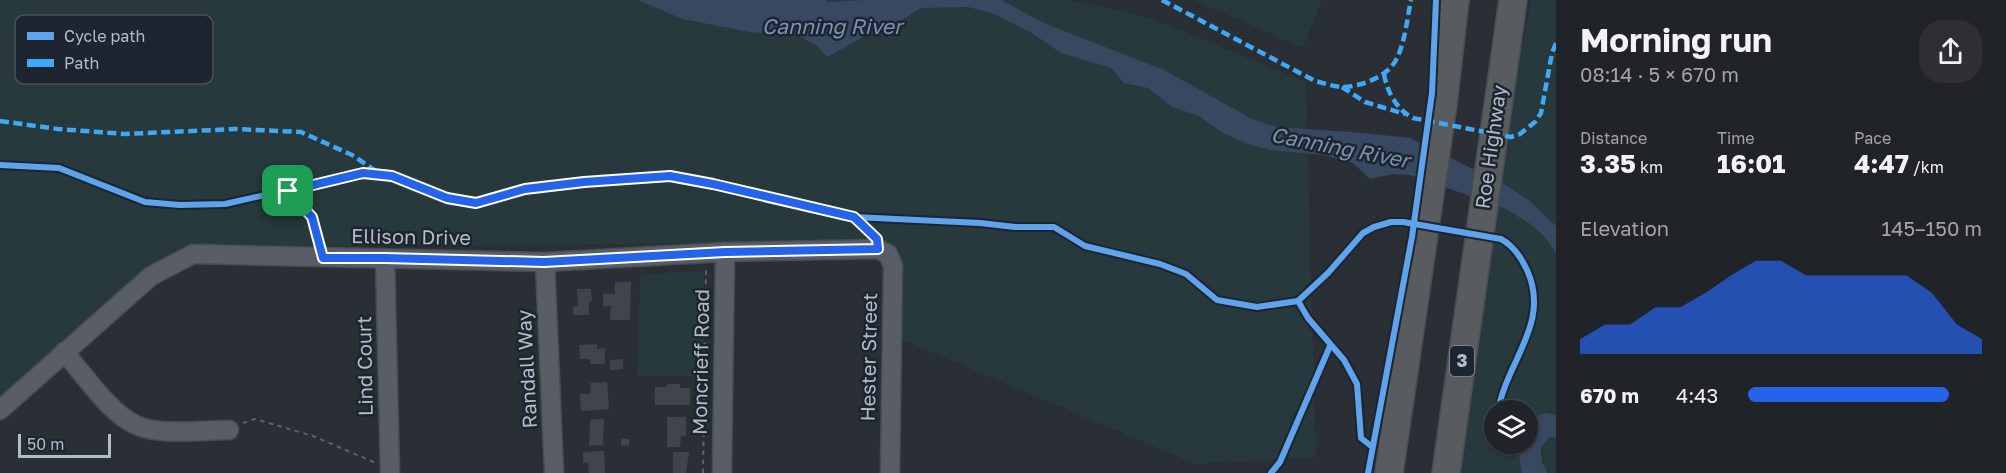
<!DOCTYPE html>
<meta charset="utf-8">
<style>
:root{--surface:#202328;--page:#2d2f34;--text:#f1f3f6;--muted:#a2a4a8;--line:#3d4045;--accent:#2563eb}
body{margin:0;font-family:"Golos Text",sans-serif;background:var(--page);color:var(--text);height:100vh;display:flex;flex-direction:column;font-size:22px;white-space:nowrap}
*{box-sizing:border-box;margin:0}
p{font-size:20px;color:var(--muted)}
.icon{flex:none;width:33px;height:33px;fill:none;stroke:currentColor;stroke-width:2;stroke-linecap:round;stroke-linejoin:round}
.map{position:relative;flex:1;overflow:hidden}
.drawer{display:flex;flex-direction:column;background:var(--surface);width:450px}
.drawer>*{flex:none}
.fabs{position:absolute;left:1484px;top:400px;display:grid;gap:12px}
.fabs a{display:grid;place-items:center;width:54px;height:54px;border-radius:50%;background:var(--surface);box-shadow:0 2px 4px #0004,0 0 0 2px var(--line);font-size:30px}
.scale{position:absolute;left:18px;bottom:15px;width:93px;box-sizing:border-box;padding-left:6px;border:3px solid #b3bbc7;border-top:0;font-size:16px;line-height:21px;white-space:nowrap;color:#b3bbc7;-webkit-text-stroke:4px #1d2531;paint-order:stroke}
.pin{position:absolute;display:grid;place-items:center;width:51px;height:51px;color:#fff;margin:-26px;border-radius:12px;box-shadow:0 3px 9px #0006}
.round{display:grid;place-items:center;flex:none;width:63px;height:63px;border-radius:24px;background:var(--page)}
.headline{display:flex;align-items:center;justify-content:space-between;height:102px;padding:0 24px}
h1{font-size:33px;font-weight:700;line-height:45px}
.figures{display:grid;grid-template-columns:repeat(3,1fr);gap:9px;height:102px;padding:6px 24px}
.figures div{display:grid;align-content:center}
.figures b{font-size:26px;font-weight:700}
.figures small{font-size:16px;font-weight:400}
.figures p{font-size:16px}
.chart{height:168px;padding:12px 24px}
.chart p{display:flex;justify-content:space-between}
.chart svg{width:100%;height:108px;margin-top:6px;fill:var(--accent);opacity:.7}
ul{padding:0 24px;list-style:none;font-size:20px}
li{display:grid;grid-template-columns:96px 72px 1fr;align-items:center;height:45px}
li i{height:15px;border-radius:8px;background:var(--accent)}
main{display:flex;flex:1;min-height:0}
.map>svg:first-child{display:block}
.green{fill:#27393c;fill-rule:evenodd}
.water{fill:#384860}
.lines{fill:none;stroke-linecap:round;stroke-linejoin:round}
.river{stroke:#384860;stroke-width:22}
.building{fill:#41454b}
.minor-casing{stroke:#484b51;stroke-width:21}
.highway-casing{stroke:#474b52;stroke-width:30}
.path{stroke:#5d6268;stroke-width:2;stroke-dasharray:4.5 4.5;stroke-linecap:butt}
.minor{stroke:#595d65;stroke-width:18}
.highway{stroke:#595c5e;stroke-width:27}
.quiet{stroke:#3fa9f5;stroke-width:4.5;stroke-dasharray:9 4.5;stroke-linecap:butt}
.cycleway-casing{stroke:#1d2531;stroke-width:10}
.cycleway{stroke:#60a3ed;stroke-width:6}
.route-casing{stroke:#fff;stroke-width:12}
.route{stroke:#2563eb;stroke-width:8}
.labels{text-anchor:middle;stroke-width:5;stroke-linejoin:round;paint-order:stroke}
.shield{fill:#1d2531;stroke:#868e9a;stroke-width:1.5}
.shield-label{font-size:18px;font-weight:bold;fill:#b3bbc7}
.street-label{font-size:20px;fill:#b3bbc7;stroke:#1d2531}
.water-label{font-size:21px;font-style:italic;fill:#7c91ae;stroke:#1d2531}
.key{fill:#1d2531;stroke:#4a525e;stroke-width:1.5}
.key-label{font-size:16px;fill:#b3bbc7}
</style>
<main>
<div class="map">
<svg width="1556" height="473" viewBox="0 0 1556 473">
<rect width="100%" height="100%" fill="#2a2f36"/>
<g class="green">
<polygon points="0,0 1071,0 1151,18 1306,82 1316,457 1195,464 899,338 900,254 875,242 189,247 0,401"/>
<polygon points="1194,0 1322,0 1303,48"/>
<path d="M1531,0H1556V473H1457L1499,171ZM1494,411H1527V444H1494Z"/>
<polygon points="704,271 703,376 637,376 640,274"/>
</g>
<polygon class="water" points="638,0 825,0 828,2 864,0 1001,0 1046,24 1164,70 1252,119 1276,127 1352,132 1410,138 1504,184 1530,201 1556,226 1556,253 1544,236 1529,223 1504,208 1410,175 1393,174 1370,179 1353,163 1323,155 1271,150 1248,144 1223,133 1199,116 1172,107 1148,88 1124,83 1111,68 1061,53 1032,33 992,13 968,7 921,8 897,23 877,25 860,39 827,57 817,46 797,35 750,32 682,19"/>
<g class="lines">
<polyline class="river" points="1536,473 1532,469 1529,445 1546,424 1556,427"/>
</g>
<g class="building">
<polygon points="615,282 631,282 630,320 610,320 611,306 603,306 603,294 615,294"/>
<polygon points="577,289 591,289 592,301 589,302 589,315 573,315 573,307 578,306"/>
<polygon points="597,344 597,349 605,348 605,364 590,364 590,359 580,359 579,345"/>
<polygon points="623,359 623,369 610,370 610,360"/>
<polygon points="607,382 609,409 581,411 580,394 591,394 590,383"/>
<polygon points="667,384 680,384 680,388 690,388 690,405 655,405 655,387 667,387"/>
<polygon points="667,417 686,417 686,436 681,436 680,447 667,447"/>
<polygon points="604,419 603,445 589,446 590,420"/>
<polygon points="621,438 629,439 629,446 621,445"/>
<polygon points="604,451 605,473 589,473 588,462 583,463 583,452"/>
<polygon points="673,452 689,452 686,473 673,473"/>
</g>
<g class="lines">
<g class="minor-casing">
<g id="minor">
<polyline points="385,258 390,473"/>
<polyline points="545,262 554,473"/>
<path d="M64,352C84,374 109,413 136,425C159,436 203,430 229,430"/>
<polyline points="0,410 151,276 193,254 545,262 725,252 878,249 888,254 893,266 890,473"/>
<polyline points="722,473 725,252"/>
</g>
</g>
<g class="highway-casing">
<g id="highway">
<polyline points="1389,473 1443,104 1455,0"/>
<polyline points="1446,473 1513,0"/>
</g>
</g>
<g class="path">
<polyline points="243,423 255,419 313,436 376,463"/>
<polyline points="703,473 706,269"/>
</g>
<use href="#minor" class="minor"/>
<use href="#highway" class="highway"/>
<g class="quiet">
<path d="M1162,0L1315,81C1324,83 1334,87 1343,87C1362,86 1387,77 1396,60C1405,43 1407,19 1411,0"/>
<path d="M1384,74C1387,92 1397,110 1413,118L1511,137L1520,134L1535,122L1541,113L1552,53L1556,43"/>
<polyline points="1342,87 1365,102 1405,114"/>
<polyline points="0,121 58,129 125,134 236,129 301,132 352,155 376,171"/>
</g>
<g class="cycleway-casing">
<g id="cycleway">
<path d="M0,165L59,168L145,202L180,205L225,204L363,173L392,176L447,198L476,203L525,189L584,182L670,176L713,184L854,217L980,223L1015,227H1054L1085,246L1160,264L1186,274L1217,300L1257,307L1298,301L1328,273L1363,233L1374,227L1391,222H1403L1501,239C1514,246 1521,257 1527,270C1551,323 1507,360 1498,411"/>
<polyline points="288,191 312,217 323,258"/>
<polyline points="1298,301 1308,318 1344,360 1357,384 1361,438 1371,446"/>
<polyline points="1271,473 1280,462 1330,346"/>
<polyline points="1368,473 1412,237 1432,93 1436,0"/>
</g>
</g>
<use href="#cycleway" class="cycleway"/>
</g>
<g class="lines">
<g class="route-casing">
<polygon id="route" points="363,173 392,176 447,198 476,203 525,189 584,182 670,176 713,184 854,217 877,239 878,249 725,252 544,262 385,258 323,258 312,217 288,191"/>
</g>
<use href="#route" class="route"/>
</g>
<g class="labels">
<rect class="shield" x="1450" y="346" width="24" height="30" rx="4.5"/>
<g class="shield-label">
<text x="1462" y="367">3</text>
</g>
<g class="street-label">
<text transform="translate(1491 147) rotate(-82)" y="7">Roe Highway</text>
<text transform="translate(411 237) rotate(1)" y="7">Ellison Drive</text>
<text transform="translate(869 357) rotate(-89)" y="7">Hester Street</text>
<text transform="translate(701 362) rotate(-89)" y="7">Moncrieff Road</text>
<text transform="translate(365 366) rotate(-91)" y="7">Lind Court</text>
<text transform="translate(527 369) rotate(-93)" y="7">Randall Way</text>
</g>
<g class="water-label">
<text x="832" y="34">Canning River</text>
<text transform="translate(1340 148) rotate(11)" y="7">Canning River</text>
</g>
</g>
<rect x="15" y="15" width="198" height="69" rx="9" class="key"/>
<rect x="27" y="32" width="27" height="8" fill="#60a3ed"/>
<rect x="27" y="59" width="27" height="8" fill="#3fa9f5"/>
<g class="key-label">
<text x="64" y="42">Cycle path</text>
<text x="64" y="69">Path</text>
</g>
</svg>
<div class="fabs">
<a><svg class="icon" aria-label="layers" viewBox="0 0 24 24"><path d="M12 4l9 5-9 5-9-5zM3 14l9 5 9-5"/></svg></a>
</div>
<div class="scale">50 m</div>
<div class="pin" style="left:288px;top:191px;background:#1e9e55"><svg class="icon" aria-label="arrive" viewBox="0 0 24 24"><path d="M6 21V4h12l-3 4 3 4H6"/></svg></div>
</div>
<section class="drawer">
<div class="headline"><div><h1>Morning run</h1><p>08:14 · 5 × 670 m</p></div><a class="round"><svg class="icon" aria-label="share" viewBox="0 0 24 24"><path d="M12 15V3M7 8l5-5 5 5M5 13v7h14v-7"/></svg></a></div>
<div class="figures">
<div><p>Distance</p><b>3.35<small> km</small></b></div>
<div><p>Time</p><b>16:01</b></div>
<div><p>Pace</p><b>4:47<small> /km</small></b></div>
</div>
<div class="chart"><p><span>Elevation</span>145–150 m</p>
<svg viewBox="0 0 160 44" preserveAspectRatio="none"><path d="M0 44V38L10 32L20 32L30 25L40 25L50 19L60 12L70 6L80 6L90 12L100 12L110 12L120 12L130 12L140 19L150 32L160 38V44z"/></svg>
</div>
<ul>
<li><b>670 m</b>4:43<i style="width:86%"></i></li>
</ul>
</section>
</main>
